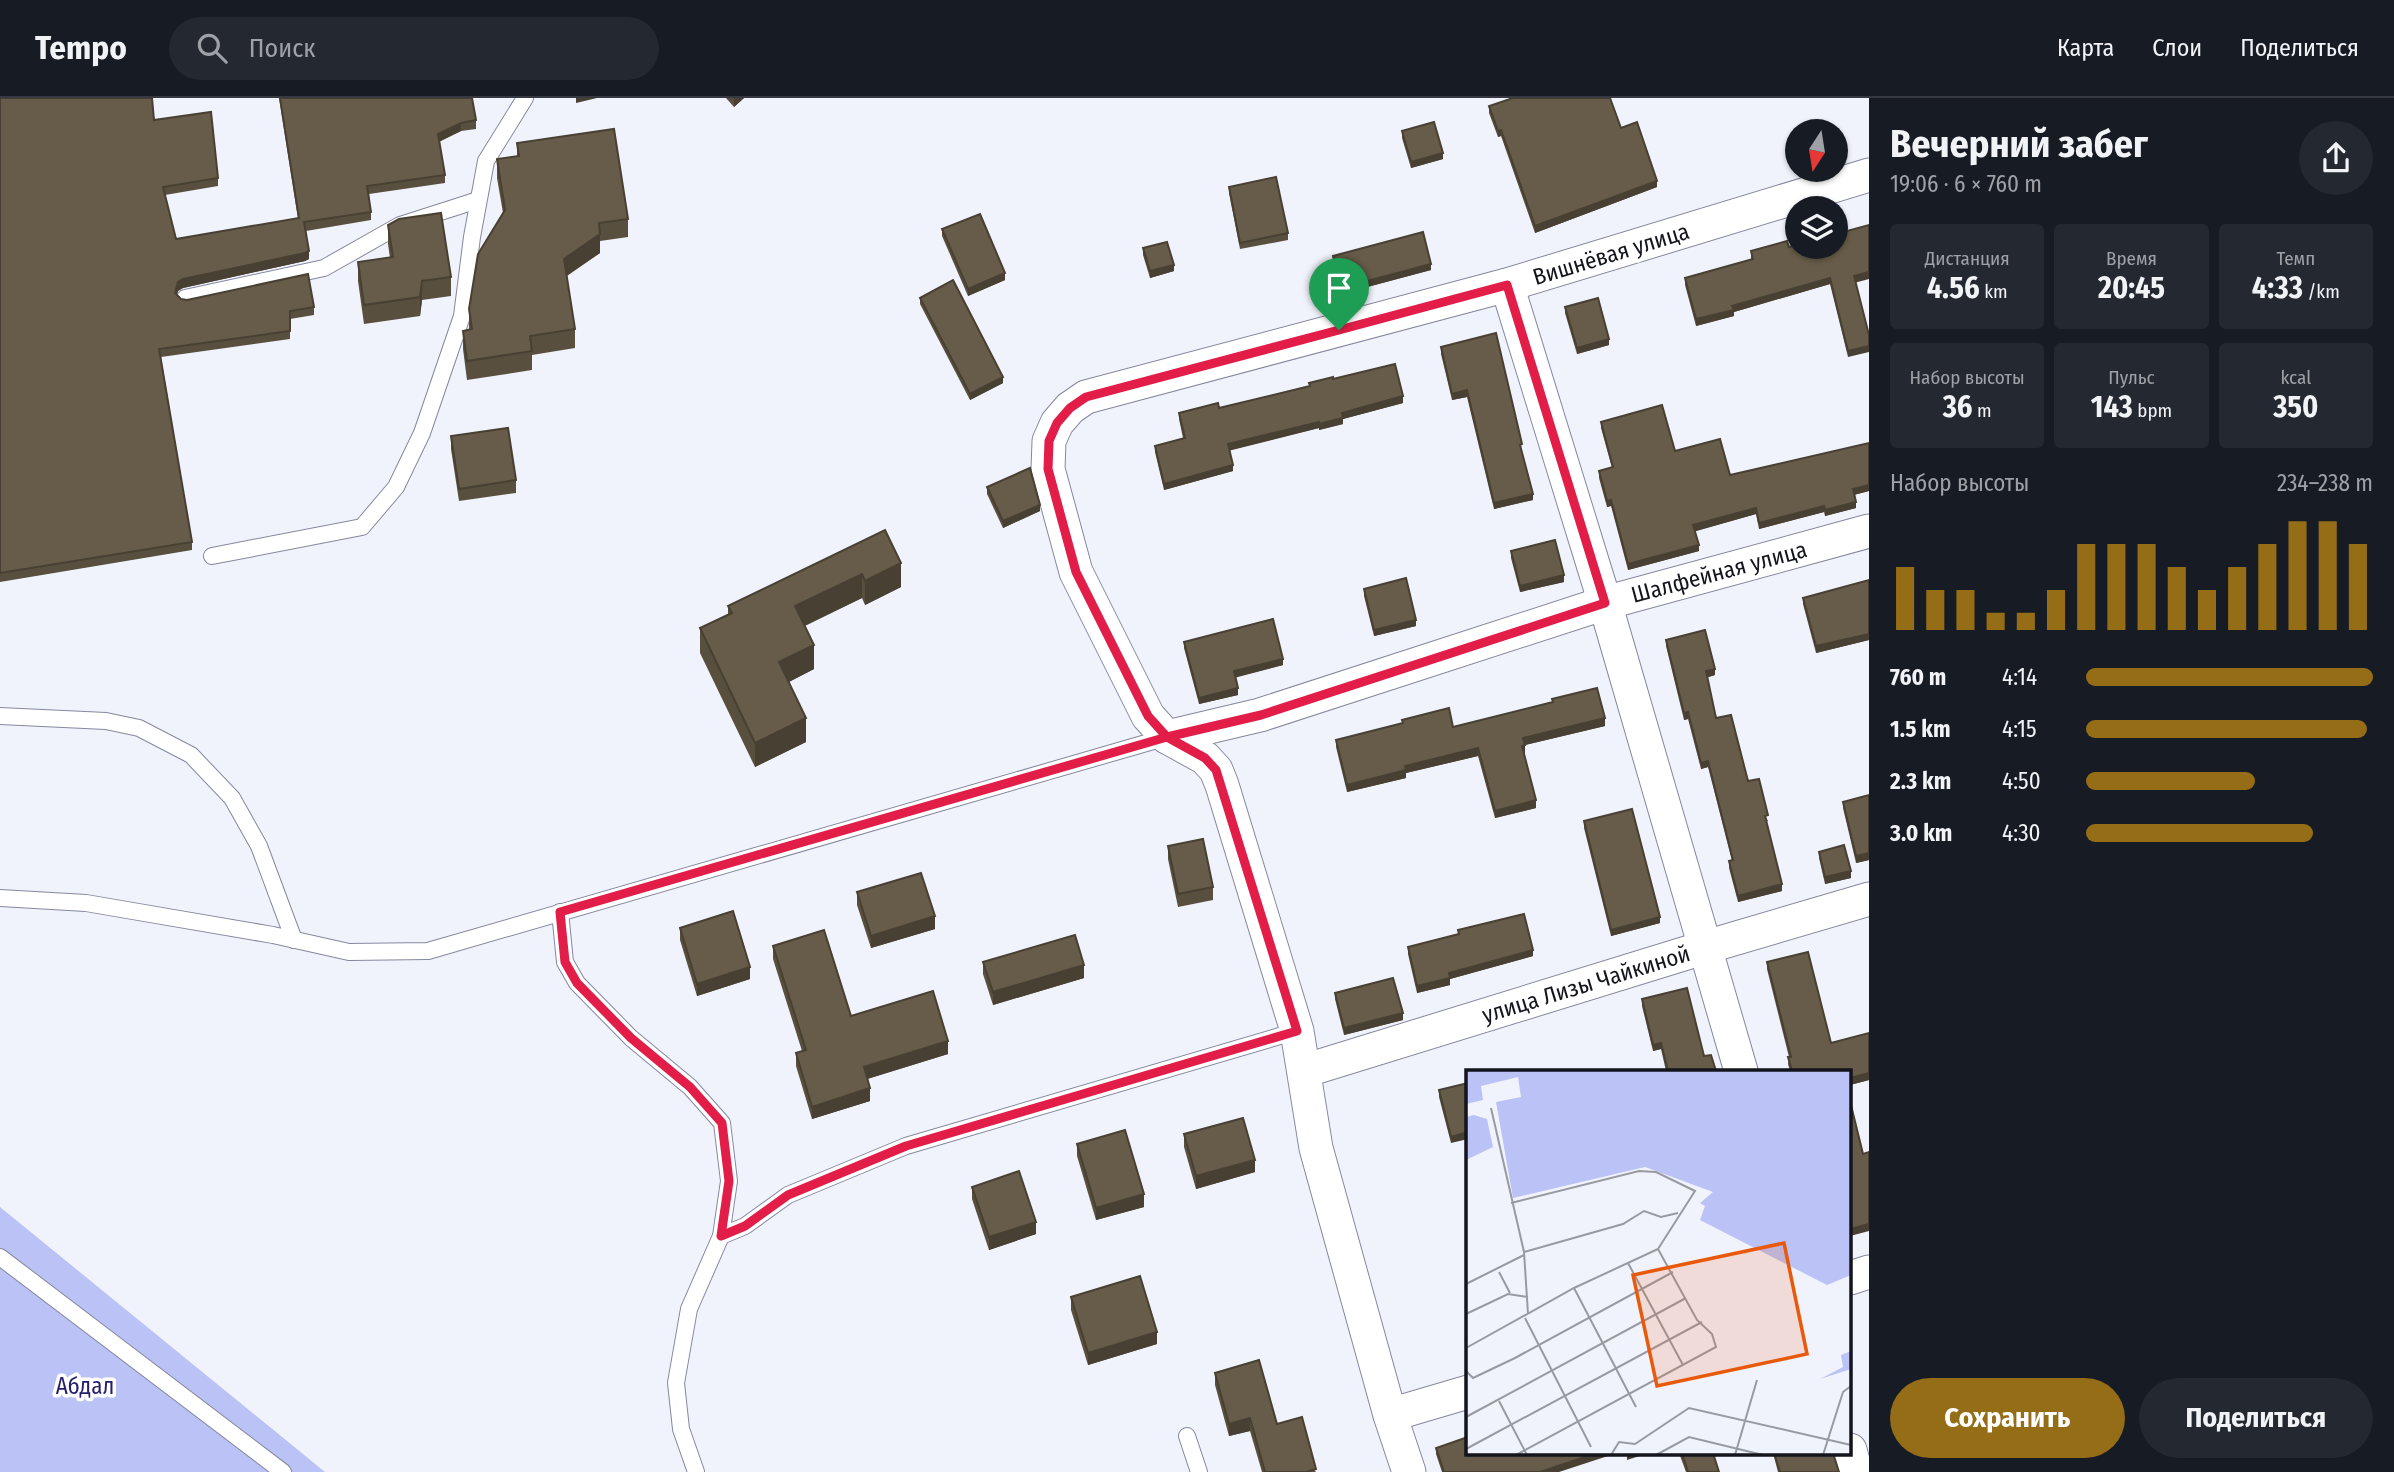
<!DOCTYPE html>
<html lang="ru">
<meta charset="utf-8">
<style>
:root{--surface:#171b24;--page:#242831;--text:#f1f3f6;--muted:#9ea1a6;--line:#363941;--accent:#946d16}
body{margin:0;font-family:"Fira Sans Condensed",sans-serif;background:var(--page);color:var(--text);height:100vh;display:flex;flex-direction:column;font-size:26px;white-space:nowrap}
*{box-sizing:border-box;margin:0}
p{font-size:23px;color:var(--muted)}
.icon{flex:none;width:38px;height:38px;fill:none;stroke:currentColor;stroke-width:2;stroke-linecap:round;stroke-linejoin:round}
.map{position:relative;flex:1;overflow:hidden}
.drawer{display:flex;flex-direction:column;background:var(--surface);width:525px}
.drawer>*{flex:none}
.needle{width:46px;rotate:192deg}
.fabs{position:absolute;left:1785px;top:21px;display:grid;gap:14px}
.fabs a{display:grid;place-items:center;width:63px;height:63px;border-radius:50%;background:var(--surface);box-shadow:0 2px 5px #0004;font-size:35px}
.pin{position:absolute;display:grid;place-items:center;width:60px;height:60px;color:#fff;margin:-72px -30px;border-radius:50% 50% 50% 0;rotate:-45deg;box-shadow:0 0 7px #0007}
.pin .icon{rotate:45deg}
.round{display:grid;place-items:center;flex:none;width:74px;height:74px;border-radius:37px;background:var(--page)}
.summary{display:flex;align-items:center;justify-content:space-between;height:119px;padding:0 21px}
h1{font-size:38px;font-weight:700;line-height:52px}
.figures{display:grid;grid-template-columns:repeat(3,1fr);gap:10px;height:119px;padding:7px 21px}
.figures div{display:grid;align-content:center;border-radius:7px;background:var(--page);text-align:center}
.figures b{font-size:30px;font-weight:700}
.figures small{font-size:19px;font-weight:400}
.figures p{font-size:19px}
.chart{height:196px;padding:14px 21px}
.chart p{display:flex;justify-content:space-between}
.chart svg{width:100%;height:126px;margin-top:7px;stroke:var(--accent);stroke-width:6}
.action{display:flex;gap:14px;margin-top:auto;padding:14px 21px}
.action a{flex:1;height:80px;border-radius:42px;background:var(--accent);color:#fff;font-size:28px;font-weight:700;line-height:80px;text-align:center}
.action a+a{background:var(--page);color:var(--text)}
ul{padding:0 21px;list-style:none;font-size:23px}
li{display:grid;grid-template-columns:112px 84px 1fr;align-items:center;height:52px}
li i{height:18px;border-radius:9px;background:var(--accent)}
header{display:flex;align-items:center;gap:42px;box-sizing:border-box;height:98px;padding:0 35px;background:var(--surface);border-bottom:2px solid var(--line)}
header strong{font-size:33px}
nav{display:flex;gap:38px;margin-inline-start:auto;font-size:24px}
.search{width:490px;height:63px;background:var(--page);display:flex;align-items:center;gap:18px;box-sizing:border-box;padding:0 24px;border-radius:38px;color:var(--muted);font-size:26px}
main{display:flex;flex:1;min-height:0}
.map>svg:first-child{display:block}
.green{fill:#bbc2f5}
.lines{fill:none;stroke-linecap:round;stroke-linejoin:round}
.service-casing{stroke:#85889e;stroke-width:18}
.minor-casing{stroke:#85889e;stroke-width:35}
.service{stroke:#fff;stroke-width:16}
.minor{stroke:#fff;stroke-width:33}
.wall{fill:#594f3f}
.shaded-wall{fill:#484033}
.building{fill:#675c49;stroke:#484033;stroke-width:2}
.route-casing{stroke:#fff;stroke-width:14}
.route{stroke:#e11d48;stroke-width:9}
.labels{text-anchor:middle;stroke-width:7;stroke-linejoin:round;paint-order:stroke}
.street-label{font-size:23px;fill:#13141c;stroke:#fff}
.park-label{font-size:23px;fill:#231f6a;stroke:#fff}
.inset-road{fill:none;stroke:#989aa2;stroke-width:2}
.view{fill:#e8590c;fill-opacity:0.15;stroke:#e8590c;stroke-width:3.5}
.inset-edge{fill:none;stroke:#13141c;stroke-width:3.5}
</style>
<header>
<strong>Tempo</strong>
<div class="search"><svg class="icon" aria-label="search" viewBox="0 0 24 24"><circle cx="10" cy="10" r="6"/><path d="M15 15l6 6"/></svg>Поиск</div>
<nav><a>Карта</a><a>Слои</a><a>Поделиться</a></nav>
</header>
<main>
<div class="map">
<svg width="1869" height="1374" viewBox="0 0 1869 1374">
<rect width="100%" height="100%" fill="#f1f3fc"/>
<polygon class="green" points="0,1109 325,1374 0,1374"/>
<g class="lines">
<g class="service-casing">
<g id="service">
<polyline points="185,200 324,170 400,127 478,102"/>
<polyline points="212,458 362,429 396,389 422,335 462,218 472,139 486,63 525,0"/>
<polyline points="0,618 106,623 139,630 191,657 232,700 259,748 294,842"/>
<polyline points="0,800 86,805 273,837 349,854 428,853 1167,639"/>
<polyline points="560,814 565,864 577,885 631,940 690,989 722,1025 729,1083 721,1138"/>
<polyline points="0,1159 283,1374"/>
<polyline points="1187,1338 1199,1374"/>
<polyline points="696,1374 681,1331 676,1285 689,1211 721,1138 745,1128 788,1097 906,1048 1297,933"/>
</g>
</g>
<g class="minor-casing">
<g id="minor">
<polyline points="1507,187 1605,505 1741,973"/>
<polyline points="1167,639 1260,617 1605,505 1869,433"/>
<polyline points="1304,973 1706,849 1869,801"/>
<polyline points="1850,1180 1869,1174"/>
<polyline points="1390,1317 1468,1294"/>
<polyline points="1850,1352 1856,1374"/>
<polyline points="1409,1374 1390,1317 1316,1050 1297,933 1222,687 1216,672 1205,660 1167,639 1148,618 1076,474 1048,371 1049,343 1057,325 1070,310 1086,299 1507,187 1869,77"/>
</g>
</g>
<use href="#service" class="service"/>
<use href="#minor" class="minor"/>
</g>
<g class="wall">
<polygon points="0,0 154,22 218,80 218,88 165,97 176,141 298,121 279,0 472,0 476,22 476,31 461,33 439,44 445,77 445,85 369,96 371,114 371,122 306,133 309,161 305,163 183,190 178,193 177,196 181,201 314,209 314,217 290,221 290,241 161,259 192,444 192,452 0,484"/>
<polygon points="726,0 744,0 734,9"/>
<polygon points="1489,8 1621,30 1657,89 1535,135 1501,38 1498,39 1489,15"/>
<polygon points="1402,33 1443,61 1411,70 1402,40"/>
<polygon points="517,45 628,121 628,139 600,143 600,155 567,178 575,231 575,250 532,257 532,272 467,282 463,251 463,233 469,232 469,211 503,115 497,80 497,61 517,58"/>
<polygon points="1229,89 1288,135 1288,142 1240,151 1229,95"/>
<polygon points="388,127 451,179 451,198 422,202 420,218 364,226 358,183 358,164 390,160 388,146"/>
<polygon points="942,131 1005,182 968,198 942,138"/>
<polygon points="1789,149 1856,184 1848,259 1830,186 1734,214 1734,218 1696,228 1685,187 1685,180 1751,162 1751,153"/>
<polygon points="1143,150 1174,173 1150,180 1143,157"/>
<polygon points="1333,158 1431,172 1341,196 1333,164"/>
<polygon points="920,200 1003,285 970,302 920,206"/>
<polygon points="1565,209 1609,247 1577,256 1565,215"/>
<polygon points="1441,249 1522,353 1533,402 1494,411 1467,299 1452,302 1441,256"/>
<polygon points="1333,281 1403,305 1343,321 1343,326 1319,332 1319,330 1230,352 1233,373 1164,392 1155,354 1155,348 1183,340 1179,321 1179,315 1219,310 1309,288 1309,285"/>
<polygon points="1601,324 1675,353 1730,377 1869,345 1869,393 1854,397 1856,410 1825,418 1824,414 1759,431 1756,416 1695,433 1699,453 1628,472 1611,408 1607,409 1599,380 1599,373 1612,370 1601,330"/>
<polygon points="451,338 516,382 516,395 459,403 451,351"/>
<polygon points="987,389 1040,413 1003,430 987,396"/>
<polygon points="885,432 901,489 865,507 862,500 805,528 814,571 789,584 806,644 755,669 700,555 700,530 728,516 728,508"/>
<polygon points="1511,453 1564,484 1520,494 1511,460"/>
<polygon points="1869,482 1869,542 1816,555 1803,506 1803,500"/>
<polygon points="1364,491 1416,528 1374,538 1364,498"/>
<polygon points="1666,542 1715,577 1707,579 1716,620 1768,723 1766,724 1782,793 1738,804 1729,770 1729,763 1732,763 1708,669 1701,671 1688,621 1684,622 1666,548"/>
<polygon points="1184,544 1283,567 1235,579 1238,597 1199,606 1184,550"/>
<polygon points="1552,601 1605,628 1525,647 1524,655 1536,710 1495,720 1478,658 1406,675 1406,680 1347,694 1336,649 1336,642 1402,625 1402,622 1453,629 1552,605"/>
<polygon points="1869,697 1869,762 1856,765 1843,710 1843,704"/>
<polygon points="1584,723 1660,825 1611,838 1584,730"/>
<polygon points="1168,748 1213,789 1213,802 1178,809 1168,761"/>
<polygon points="1819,754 1851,780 1825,786 1819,760"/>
<polygon points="857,794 935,831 871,850 857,807"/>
<polygon points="680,830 750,881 697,898 680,842"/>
<polygon points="1458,832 1533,858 1450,881 1450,887 1417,895 1408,856 1408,849 1458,837"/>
<polygon points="773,848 851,918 948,956 867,981 870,1003 812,1021 796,968 796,955 802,953 773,861"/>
<polygon points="983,864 1084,880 993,907 983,876"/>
<polygon points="1767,864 1831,945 1869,935 1869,982 1850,987 1850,973 1790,973 1788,966 1789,959 1767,871"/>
<polygon points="1335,895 1403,922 1344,937 1335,901"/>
<polygon points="1642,901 1704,958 1716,973 1666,973 1661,951 1653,953 1642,908"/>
<polygon points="1468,985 1451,1045 1439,999 1439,992"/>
<polygon points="1184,1036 1255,1074 1196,1091 1184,1049"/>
<polygon points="1077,1046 1144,1109 1096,1122 1077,1058"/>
<polygon points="972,1089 1036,1136 989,1152 972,1101"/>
<polygon points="1071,1199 1157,1246 1088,1267 1071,1212"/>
<polygon points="1215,1275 1277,1326 1316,1374 1262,1374 1250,1333 1229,1338 1215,1287"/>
<polygon points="1436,1350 1559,1374 1442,1374 1436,1356"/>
<polygon points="1679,1355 1713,1355 1719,1374 1686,1374"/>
<polygon points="1773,1355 1833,1355 1839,1374 1778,1374"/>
</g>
<g class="shaded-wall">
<polygon points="576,0 597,0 576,5"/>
<polygon points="734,0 744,0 734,9"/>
<polygon points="461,25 461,33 438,44 438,36"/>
<polygon points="1501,32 1501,38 1498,39 1498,33"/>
<polygon points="1443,55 1443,61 1411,70 1411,64"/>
<polygon points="1657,83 1657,89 1535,135 1535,128"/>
<polygon points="600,136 600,155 564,179 564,161"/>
<polygon points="309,153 309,161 305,163 183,190 178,193 175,203 175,195 178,184 183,181"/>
<polygon points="1431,166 1431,172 1341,196 1341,190"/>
<polygon points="1174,167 1174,173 1150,180 1150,173"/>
<polygon points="1869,174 1869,181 1854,185 1854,178"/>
<polygon points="1005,175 1005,182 968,198 968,191"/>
<polygon points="1830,180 1830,186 1734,214 1734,218 1696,228 1696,221 1732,208"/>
<polygon points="422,183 422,202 420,218 420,199"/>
<polygon points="1609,241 1609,247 1577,256 1577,250"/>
<polygon points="1869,248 1869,254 1848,259 1848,253"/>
<polygon points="1003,279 1003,285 970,302 970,296"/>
<polygon points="1467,292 1467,299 1452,302 1452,296"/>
<polygon points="1403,298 1403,305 1343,321 1343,326 1319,332 1319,326 1342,315"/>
<polygon points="1319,324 1319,330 1228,353 1228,346"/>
<polygon points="1233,367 1233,373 1164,392 1164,386"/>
<polygon points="1869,387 1869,393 1853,397 1853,391"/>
<polygon points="1533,396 1533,402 1494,411 1494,405"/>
<polygon points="1611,402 1611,408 1607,409 1607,403"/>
<polygon points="1856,404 1856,410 1825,418 1825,412"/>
<polygon points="1040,407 1040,413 1003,430 1003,423"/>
<polygon points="1824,408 1824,414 1759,431 1759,425"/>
<polygon points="1756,410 1756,416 1693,434 1693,427"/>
<polygon points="1699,447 1699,453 1628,472 1628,466"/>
<polygon points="901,465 901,489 865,507 865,483"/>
<polygon points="862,476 862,500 795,532 795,508"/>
<polygon points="1564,477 1564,484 1520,494 1520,488"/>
<polygon points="1416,522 1416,528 1374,538 1374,532"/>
<polygon points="1869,536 1869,542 1816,555 1816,548"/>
<polygon points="814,547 814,571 779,589 779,564"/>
<polygon points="1283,561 1283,567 1234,580 1234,573"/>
<polygon points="1715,571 1715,577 1706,580 1706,573"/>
<polygon points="1238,590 1238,597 1199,606 1199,600"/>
<polygon points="1688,614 1688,621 1684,622 1684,615"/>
<polygon points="806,620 806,644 755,669 755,645"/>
<polygon points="1605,620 1605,628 1525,647 1525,655 1522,655 1523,640"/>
<polygon points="1478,650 1478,658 1406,675 1406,680 1347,694 1347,687 1405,668"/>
<polygon points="1708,663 1708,669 1701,671 1701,665"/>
<polygon points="1536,702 1536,710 1495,720 1495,713"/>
<polygon points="1869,755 1869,762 1856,765 1856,758"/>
<polygon points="1851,773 1851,780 1825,786 1825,779"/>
<polygon points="1782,786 1782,793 1738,804 1738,798"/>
<polygon points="935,818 935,831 871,850 871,838"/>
<polygon points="1660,819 1660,825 1611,838 1611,832"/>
<polygon points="1533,852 1533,858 1450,881 1450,887 1417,895 1417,888 1449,875"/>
<polygon points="1084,867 1084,880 993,907 993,894"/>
<polygon points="750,869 750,881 697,898 697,886"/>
<polygon points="1403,915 1403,922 1344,937 1344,930"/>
<polygon points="948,943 948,956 864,982 864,969"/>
<polygon points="1661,945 1661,951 1653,953 1653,947"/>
<polygon points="1869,975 1869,982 1850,987 1850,980"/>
<polygon points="870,990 870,1003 812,1021 812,1009"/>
<polygon points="1468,1034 1468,1041 1451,1045 1451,1039"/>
<polygon points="1255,1062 1255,1074 1196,1091 1196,1078"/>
<polygon points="1144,1096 1144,1109 1096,1122 1096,1110"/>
<polygon points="1036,1124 1036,1136 989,1152 989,1139"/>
<polygon points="1869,1126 1869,1133 1850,1138 1850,1131"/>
<polygon points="1157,1234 1157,1246 1088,1267 1088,1255"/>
<polygon points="1250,1320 1250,1333 1229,1338 1229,1326"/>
<polygon points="1597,1355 1617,1355 1559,1374 1540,1374"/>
<polygon points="1630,1355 1649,1355 1627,1362 1627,1356"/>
</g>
<g class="building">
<polygon points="0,0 152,0 154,22 211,14 218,80 163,89 176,141 299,120 280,0 472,0 476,22 461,25 438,36 445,77 367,88 371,114 304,124 309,153 305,155 183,181 178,184 175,195 181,201 187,202 308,176 314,209 290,213 290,233 159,251 192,444 0,475"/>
<polygon points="1513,0 1610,0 1621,30 1637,24 1657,83 1535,128 1501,32 1498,33 1489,8"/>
<polygon points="1434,24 1443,55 1411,64 1402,33"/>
<polygon points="614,31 628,121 599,125 600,136 564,161 575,231 530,238 532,253 467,263 463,233 472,231 469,211 478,156 505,112 497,61 519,58 517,45"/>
<polygon points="1276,79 1288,135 1240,145 1229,89"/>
<polygon points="441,115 451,179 422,183 420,199 364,207 358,164 393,159 388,127 399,121"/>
<polygon points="980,116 1005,175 968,191 942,131"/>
<polygon points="1869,127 1869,174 1854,178 1869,237 1869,248 1848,253 1830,180 1732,208 1734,212 1696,221 1685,180 1753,161 1751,153 1787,143 1789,149 1797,147 1797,149 1836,149 1836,136"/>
<polygon points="1423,134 1431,166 1341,190 1333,158"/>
<polygon points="1167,144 1174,167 1150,173 1143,150"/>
<polygon points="953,182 1003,279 970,296 920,200"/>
<polygon points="1598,200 1609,241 1577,250 1565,209"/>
<polygon points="1496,235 1522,346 1520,347 1533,396 1494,405 1467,292 1452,296 1441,249"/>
<polygon points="1395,266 1403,298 1342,315 1343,320 1319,326 1319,324 1228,346 1233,367 1164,386 1155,348 1185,340 1179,315 1218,305 1219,310 1310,288 1309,285 1333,279 1333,281"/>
<polygon points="1662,307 1675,353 1720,341 1730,377 1869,345 1869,387 1853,391 1856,404 1825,412 1824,408 1759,425 1756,410 1693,427 1699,447 1628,466 1611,402 1607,403 1599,373 1613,369 1601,324"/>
<polygon points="508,330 516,382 459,391 451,338"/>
<polygon points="1030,370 1040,407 1003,423 987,389"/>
<polygon points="885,432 901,465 865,483 862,476 795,508 814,547 779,564 806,620 755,645 700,530 732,515 728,508"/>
<polygon points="1555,442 1564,477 1520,488 1511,453"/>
<polygon points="1406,480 1416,522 1374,532 1364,491"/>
<polygon points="1869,482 1869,536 1816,548 1803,500"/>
<polygon points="1273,521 1283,561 1234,573 1238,590 1199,600 1184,544"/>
<polygon points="1705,532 1715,571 1706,573 1716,620 1731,617 1748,683 1759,681 1768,717 1765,718 1782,786 1738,798 1729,763 1733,762 1708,663 1701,665 1688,614 1684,615 1666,542"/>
<polygon points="1597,590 1605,620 1523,640 1525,647 1522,648 1536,702 1495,713 1478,650 1405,668 1406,672 1347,687 1336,642 1403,625 1402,622 1449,610 1453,629 1553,604 1552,601"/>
<polygon points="1869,697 1869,755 1856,758 1843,704"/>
<polygon points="1632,711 1660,819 1611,832 1584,723"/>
<polygon points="1203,741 1213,789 1178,796 1168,748"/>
<polygon points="1844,747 1851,773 1825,779 1819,754"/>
<polygon points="921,775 935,818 871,838 857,794"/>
<polygon points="733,813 750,869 697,886 680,830"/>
<polygon points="1524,816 1533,852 1449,875 1450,880 1417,888 1408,849 1459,836 1458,832"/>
<polygon points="824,832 851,918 933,893 948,943 864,969 870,990 812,1009 796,955 806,952 773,848"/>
<polygon points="1075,837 1084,867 993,894 983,864"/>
<polygon points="1808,854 1831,945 1869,935 1869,975 1850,980 1850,973 1792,973 1788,959 1791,959 1767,864"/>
<polygon points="1393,880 1403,915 1344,930 1335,895"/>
<polygon points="1687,890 1704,958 1711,957 1716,973 1668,973 1661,945 1653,947 1642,901"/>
<polygon points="1468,985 1468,1034 1451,1039 1439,992"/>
<polygon points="1850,1003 1863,1056 1869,1054 1869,1126 1850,1131"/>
<polygon points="1243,1020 1255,1062 1196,1078 1184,1036"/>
<polygon points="1125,1032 1144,1096 1096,1110 1077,1046"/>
<polygon points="1019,1073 1036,1124 989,1139 972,1089"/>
<polygon points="1140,1178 1157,1234 1088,1255 1071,1199"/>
<polygon points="1259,1262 1277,1326 1302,1319 1316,1371 1306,1374 1265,1374 1250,1320 1229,1326 1215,1275"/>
<polygon points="1468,1339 1468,1355 1597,1355 1540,1374 1444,1374 1436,1350"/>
<polygon points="1682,1355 1713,1355 1719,1374 1688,1374"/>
<polygon points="1774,1355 1833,1355 1839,1374 1780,1374"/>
</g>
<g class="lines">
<g class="route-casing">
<polyline id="route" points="1339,232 1086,299 1070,310 1057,325 1049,343 1048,371 1076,474 1148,618 1167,639 1205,660 1216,672 1297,933 906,1048 788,1097 745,1128 721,1138 729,1083 722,1025 690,989 631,940 577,885 565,864 560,814 1167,639 1261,617 1605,505 1507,187 1339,232"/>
</g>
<use href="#route" class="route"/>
</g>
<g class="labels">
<g class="street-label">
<text transform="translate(1611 156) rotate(-17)" y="8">Вишнёвая улица</text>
<text transform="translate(1719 474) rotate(-15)" y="8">Шалфейная улица</text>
<text transform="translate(1586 886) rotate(-17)" y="8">улица Лизы Чайкиной</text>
</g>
<g class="park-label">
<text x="85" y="1296">Абдал</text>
</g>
</g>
<g transform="translate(1466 972)">
<rect width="385" height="385" fill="#f1f3fc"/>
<path d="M0,0H385V205L361,215L234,150L239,136L234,133L247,122L179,97L47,128L30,32L55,27L52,7L15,16L17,30L0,34ZM8,45L21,49L27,77L0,90V47ZM385,281V299L354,309L377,297L375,285Z" fill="#bbc2f5"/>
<path class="inset-road" d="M25,38L58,182L62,244M45,133L173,101L190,102L229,121L192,179M58,182L157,154L178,141L195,147L212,143M162,193L217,295M33,202L44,223M0,214L58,185M108,218L170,337M0,244L42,224L62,227M59,248L125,377M0,278L108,218L192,179M0,301L7,308L49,288L207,202M33,331L61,385M0,347L220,228M0,379L236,252M50,385L250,277L246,264L231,250L192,179M145,385L153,372L169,374L223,338L385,375M190,385L223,367L297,385M269,385L291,310M357,385L377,322L385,316"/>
<path class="view" d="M318,173L341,284L191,316L167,205Z"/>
<rect width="385" height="385" class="inset-edge"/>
</g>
</svg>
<div class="fabs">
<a><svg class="needle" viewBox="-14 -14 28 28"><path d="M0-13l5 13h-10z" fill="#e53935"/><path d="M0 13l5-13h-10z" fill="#9ea1a6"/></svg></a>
<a><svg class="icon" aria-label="layers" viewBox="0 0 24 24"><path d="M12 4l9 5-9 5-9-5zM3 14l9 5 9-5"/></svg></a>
</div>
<div class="pin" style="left:1339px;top:232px;background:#1e9e55"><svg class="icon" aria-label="arrive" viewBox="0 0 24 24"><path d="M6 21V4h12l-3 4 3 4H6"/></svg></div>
</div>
<section class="drawer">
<div class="summary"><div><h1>Вечерний забег</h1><p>19:06 · 6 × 760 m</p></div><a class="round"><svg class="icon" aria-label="share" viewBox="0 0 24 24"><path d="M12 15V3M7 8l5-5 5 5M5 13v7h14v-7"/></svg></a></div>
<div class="figures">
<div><p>Дистанция</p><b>4.56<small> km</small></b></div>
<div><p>Время</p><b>20:45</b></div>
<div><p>Темп</p><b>4:33<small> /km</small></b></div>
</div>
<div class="figures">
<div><p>Набор высоты</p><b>36<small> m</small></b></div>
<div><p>Пульс</p><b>143<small> bpm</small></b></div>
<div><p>kcal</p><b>350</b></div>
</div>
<div class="chart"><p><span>Набор высоты</span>234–238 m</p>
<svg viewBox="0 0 160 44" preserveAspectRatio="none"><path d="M5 44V22M15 44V30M25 44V30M35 44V38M45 44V38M55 44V30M65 44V14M75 44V14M85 44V14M95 44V22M105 44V30M115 44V22M125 44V14M135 44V6M145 44V6M155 44V14"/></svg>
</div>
<ul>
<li><b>760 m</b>4:14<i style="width:100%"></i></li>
<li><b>1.5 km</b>4:15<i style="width:98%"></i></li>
<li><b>2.3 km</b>4:50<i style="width:59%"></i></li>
<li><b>3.0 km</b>4:30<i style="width:79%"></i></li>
</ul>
<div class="action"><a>Сохранить</a><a>Поделиться</a></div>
</section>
</main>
